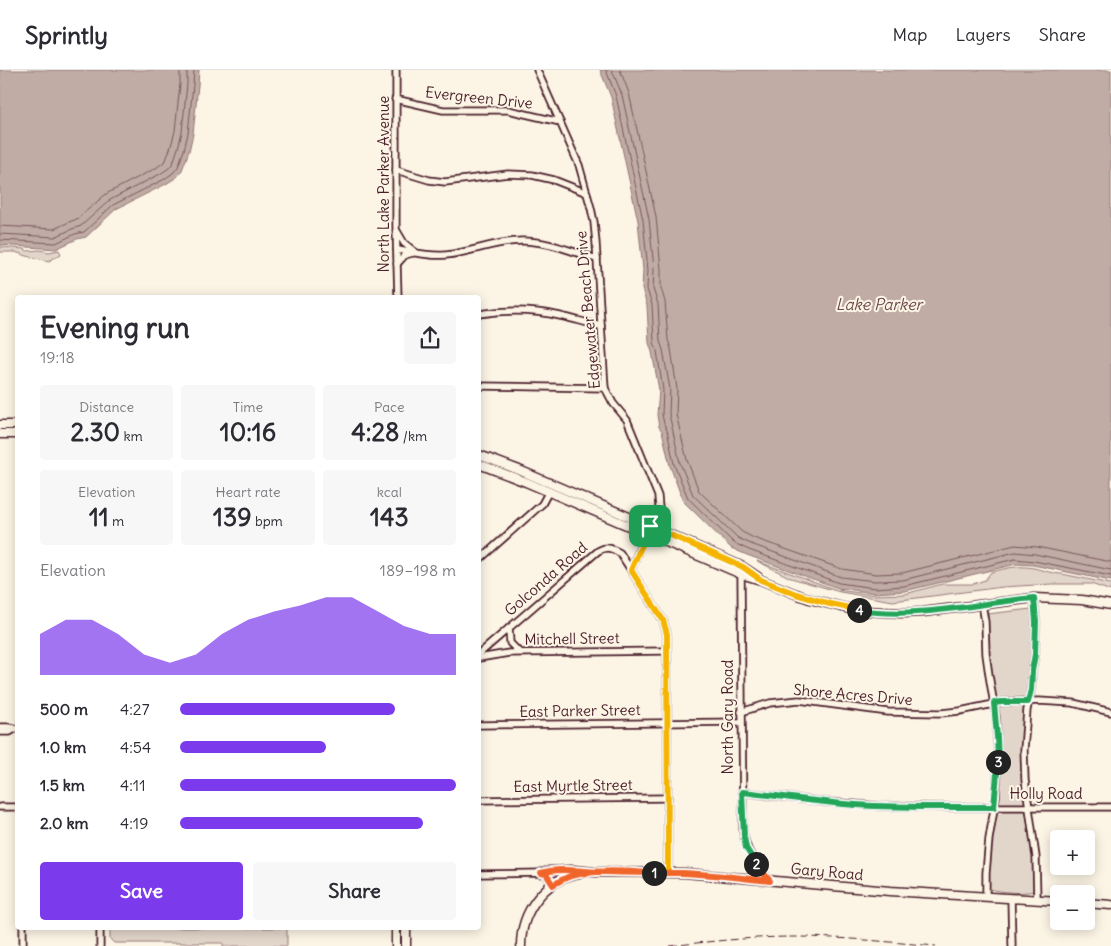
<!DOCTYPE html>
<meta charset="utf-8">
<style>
:root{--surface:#fff;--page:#f7f7f7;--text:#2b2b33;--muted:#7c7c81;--line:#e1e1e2;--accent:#7c3aed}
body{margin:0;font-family:Delius,sans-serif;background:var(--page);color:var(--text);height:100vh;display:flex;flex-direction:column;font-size:19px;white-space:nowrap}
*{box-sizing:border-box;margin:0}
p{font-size:16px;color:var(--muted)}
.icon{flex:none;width:28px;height:28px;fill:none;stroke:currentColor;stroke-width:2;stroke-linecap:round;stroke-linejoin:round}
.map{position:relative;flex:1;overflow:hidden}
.side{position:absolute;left:15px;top:225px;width:466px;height:635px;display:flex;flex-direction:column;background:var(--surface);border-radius:5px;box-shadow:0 2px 12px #0003}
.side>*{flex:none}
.controls{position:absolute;left:1050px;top:760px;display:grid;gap:10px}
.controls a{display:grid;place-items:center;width:45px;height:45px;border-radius:5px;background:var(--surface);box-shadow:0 2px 12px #0003;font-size:25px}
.pin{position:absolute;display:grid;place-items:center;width:42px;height:42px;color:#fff;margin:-21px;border-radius:10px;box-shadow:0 2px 8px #0006}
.km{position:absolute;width:25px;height:25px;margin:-12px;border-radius:50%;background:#222;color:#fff;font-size:14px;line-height:25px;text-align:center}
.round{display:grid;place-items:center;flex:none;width:52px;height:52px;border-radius:5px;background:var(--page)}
.headline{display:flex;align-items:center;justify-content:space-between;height:85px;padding:0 25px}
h1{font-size:28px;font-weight:700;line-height:38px}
.metrics{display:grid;grid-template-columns:repeat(3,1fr);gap:8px;height:85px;padding:5px 25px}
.metrics div{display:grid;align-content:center;border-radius:5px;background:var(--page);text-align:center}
.metrics b{font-size:25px;font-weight:700}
.metrics small{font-size:14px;font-weight:400}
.metrics p{font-size:14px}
.chart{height:140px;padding:10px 25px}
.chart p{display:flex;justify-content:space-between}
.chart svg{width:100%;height:90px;margin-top:5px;fill:var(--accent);opacity:.7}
.primary-button{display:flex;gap:10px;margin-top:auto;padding:10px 25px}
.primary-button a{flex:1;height:58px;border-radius:5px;background:var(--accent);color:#fff;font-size:20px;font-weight:700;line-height:58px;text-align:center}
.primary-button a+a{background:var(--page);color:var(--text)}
ul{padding:0 25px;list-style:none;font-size:16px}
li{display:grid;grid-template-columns:80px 60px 1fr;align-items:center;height:38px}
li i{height:12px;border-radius:6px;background:var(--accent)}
header{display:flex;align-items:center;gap:30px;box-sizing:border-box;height:70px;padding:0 25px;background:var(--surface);border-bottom:1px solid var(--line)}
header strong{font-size:24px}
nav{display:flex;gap:28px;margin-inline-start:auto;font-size:18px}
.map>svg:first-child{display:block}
.green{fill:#e2d5ca;stroke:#967a7a}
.water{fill:#c0aca5;stroke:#917474}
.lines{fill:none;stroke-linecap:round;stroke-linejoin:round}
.shore{stroke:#79575c;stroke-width:1}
.minor-casing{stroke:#4a1f2b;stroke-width:9}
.major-casing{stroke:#4a1f2b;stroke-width:11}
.minor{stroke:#fcf5e5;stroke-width:5.5}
.major{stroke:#fcf5e5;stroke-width:8}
.rail{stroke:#4a1f2b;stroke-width:1;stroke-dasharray:8 4;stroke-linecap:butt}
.split-1-casing{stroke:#fff;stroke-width:10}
.split-2-casing{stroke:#fff;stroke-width:10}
.split-3-casing{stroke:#fff;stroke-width:10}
.split-4-casing{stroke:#fff;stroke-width:10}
.split-5-casing{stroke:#fff;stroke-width:10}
.split-1{stroke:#f5b400;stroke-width:6}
.split-2{stroke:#f0652b;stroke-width:6}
.split-3{stroke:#22a559;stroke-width:6}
.split-4{stroke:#22a559;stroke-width:6}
.split-5{stroke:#f5b400;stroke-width:6}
.labels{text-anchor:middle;stroke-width:4;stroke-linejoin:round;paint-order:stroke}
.street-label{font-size:15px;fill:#4a1f2b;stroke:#fcf5e5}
.water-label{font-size:16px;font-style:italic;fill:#6d4950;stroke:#fcf5e5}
</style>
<header>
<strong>Sprintly</strong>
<nav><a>Map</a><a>Layers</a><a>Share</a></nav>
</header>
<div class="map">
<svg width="1111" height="876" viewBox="0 0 1111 876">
<rect width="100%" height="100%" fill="#fcf5e5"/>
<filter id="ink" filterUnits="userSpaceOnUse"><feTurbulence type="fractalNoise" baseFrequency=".02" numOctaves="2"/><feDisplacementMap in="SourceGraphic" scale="10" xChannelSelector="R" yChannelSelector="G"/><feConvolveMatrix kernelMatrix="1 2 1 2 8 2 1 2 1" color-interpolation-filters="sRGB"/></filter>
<g filter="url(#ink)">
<g class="green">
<polygon points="0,177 25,179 27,181 40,180 49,182 59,180 61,184 49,191 27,186 15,182 0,182"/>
<path d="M757,491L837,520L875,525L905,524L942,514H973L985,510L991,502C1008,498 1016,495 1034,498C1042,500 1055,504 1062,504L1111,514V521L1091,514H1052L1003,517L893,531L840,522L791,508Z"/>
<path d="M1031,539L1033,561L1031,589L1023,648L1022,686L1026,742L1033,780L1034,821C1020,824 1003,822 989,819L990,784L999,690L987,569V544Z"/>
<polygon points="110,858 287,858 287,876 223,876 223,873 114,873 110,869"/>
</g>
<g class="water">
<polygon points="0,0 199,0 198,15 193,64 189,81 182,100 177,107 166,114 116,139 86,167 77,169 56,179 0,175"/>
<polygon points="600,0 1111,0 1111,511 1033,495 1016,494 905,521 875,523 838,518 747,485 731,478 683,431 670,396 662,361 659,357 657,345 659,320 652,282 649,273 647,236 642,219 643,200 638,151 611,27"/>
</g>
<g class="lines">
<g class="shore">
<polyline points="606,0 616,26 643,150 648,200 647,219 652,235 654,272 657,281 663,320 662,344 664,354 667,360 674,394 688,428 734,473 749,480 839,513 875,518 904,516 1015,489 1034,491 1111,506"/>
<polyline points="612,0 622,25 649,149 654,199 653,219 658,234 660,271 663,280 670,319 669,344 680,393 693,425 738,468 751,474 841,507 875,511 903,510 1015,482 1035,484 1111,500"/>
<polyline points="620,0 629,23 656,147 661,199 661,218 665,232 668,270 671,279 677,319 676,344 687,390 699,421 742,462 754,468 842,499 876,504 902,503 1015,475 1037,477 1111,492"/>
<polyline points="0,156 54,159 69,152 77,149 106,124 156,98 164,92 166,90 171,76 175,61 180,14 180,0"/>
<polyline points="0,164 55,167 72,159 81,156 110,130 160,104 169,98 173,93 178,78 182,62 187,14 187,0"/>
<polyline points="0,170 56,173 75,164 84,162 113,135 163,110 173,103 178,97 184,80 188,63 193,15 194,0"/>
</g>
<g class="minor-casing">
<g id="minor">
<polyline points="396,0 396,156 398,228"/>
<polyline points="537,0 579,95 591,138 594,152 596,173 605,318 613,333 627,350 658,426 659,438 646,463 631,500"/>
<polyline points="395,29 443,40 508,40 560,52"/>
<polyline points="396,100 429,110 445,112 508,104 532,105 554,110 587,123"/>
<polyline points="397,161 404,173 415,182"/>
<path d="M397,180C413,182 429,187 446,185C472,182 496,171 522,171C549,171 572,182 597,189"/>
<polyline points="397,194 405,185 413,183"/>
<path d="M479,244C505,240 534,240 560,246C574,249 587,253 601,256"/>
<polyline points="479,316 605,318"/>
<polyline points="479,490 542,434 549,421"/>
<path d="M741,504L743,759C745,782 756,794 770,811"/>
<polyline points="1034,528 1036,552 1035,584 1032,601 1031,620 1027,640 1024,680 1025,710 1036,787 1037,829"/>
<polyline points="982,534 985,552 986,584 989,605 996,647 998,689 996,727 989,769 986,803 986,826"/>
<polyline points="509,558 510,573 519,582"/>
<path d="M479,584L598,481C607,476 611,478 620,483L663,550L667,564L668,803"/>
<polyline points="479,588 509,583 666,581"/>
<polyline points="741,642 770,633 799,630 888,642 941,643 960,641 1003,632 1039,631 1073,633 1111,642"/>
<polyline points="479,655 741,652"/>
<polyline points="0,657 8,657 18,659"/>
<polyline points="0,662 10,662 15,659"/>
<polyline points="742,722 825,732 879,736 948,737 1111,737"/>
<polyline points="479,730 668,728"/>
<polyline points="0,737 18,737"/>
<polyline points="479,804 541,803 546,804 553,815"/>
<polyline points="1011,828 1012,876"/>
<polyline points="23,858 23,876"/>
<polyline points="100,858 100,876"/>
</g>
</g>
<g class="major-casing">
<g id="major">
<polyline points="0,355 18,355"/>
<polyline points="0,364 18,364"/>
<polyline points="479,385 519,400 650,456 743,497 758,507"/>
<polyline points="479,394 526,412 741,504 761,510 796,524 810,529 846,538 865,541 902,543 923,542 1034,528 1082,530 1111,535"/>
<polyline points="541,803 549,801 573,800 594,802 684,803 890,821 1059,831"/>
<polyline points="1086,833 1111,835"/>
<polyline points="396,858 396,876"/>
<polyline points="406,858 406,876"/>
<path d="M521,876C521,842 544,809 579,804"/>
</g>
</g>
<use href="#minor" class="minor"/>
<use href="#major" class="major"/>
<path class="rail" d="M670,876C712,871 753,867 795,867C842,867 889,872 936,876"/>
</g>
</g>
<g class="lines" filter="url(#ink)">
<g class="split-1-casing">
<polyline id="split-1" points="650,456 631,500 663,550 667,564 668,796 668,803 654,803"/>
</g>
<g class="split-2-casing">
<path id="split-2" d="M654,803C629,802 600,799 575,805C567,806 560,811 553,815L546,804L541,803C562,797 584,802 606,802C631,803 657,803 682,803C712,804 741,808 770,811L756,794"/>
</g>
<g class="split-3-casing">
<path id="split-3" d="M756,794L746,778L744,767L742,722C780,726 818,732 856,735C902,738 948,737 994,737L998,692"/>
</g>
<g class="split-4-casing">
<path id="split-4" d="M859,540C918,549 976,533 1034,528L1036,552L1035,584L1032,601L1031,620L1028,632H1002L994,633L997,667L998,692"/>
</g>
<g class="split-5-casing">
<polyline id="split-5" points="650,456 743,497 761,510 796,524 830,534 859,540"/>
</g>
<use href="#split-1" class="split-1"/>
<use href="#split-2" class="split-2"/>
<use href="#split-3" class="split-3"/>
<use href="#split-4" class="split-4"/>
<use href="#split-5" class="split-5"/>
</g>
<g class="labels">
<g class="street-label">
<text transform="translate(479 28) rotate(6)" y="5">Evergreen Drive</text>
<text transform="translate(384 114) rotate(-90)" y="5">North Lake Parker Avenue</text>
<text transform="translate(588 240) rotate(-95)" y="5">Edgewater Beach Drive</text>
<text transform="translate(546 509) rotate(-41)" y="5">Golconda Road</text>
<text transform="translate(572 569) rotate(-1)" y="5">Mitchell Street</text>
<text transform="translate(853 625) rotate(5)" y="5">Shore Acres Drive</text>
<text transform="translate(580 641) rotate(-1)" y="5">East Parker Street</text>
<text transform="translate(728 647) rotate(-90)" y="5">North Gary Road</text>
<text transform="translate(573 716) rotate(-1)" y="5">East Myrtle Street</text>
<text x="1046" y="729">Holly Road</text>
<text transform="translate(827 802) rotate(5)" y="5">Gary Road</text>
</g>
<g class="water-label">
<text x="879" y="240">Lake Parker</text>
</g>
</g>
</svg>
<div class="controls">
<a>+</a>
<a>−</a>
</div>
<div class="pin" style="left:650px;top:456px;background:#1e9e55"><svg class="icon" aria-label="arrive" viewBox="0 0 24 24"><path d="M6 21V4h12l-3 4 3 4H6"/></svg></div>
<b class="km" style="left:654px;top:803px">1</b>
<b class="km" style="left:756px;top:794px">2</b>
<b class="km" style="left:998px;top:692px">3</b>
<b class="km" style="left:859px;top:540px">4</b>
<section class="side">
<div class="headline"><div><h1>Evening run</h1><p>19:18</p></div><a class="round"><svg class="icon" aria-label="share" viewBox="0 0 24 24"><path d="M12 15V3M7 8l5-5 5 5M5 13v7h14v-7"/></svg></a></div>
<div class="metrics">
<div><p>Distance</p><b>2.30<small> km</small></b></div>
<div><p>Time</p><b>10:16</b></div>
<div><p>Pace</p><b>4:28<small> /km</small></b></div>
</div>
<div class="metrics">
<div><p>Elevation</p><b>11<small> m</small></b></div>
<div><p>Heart rate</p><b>139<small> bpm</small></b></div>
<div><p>kcal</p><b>143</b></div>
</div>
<div class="chart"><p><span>Elevation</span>189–198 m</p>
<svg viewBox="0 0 160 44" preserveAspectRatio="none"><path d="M0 44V24L10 17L20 17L30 24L40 34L50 38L60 34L70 24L80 17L90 13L100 10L110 6L120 6L130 13L140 20L150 24L160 24V44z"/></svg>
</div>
<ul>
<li><b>500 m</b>4:27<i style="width:78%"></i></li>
<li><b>1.0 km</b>4:54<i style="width:53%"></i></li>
<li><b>1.5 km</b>4:11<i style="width:100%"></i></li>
<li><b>2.0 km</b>4:19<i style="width:88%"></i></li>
</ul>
<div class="primary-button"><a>Save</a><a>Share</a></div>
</section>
</div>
